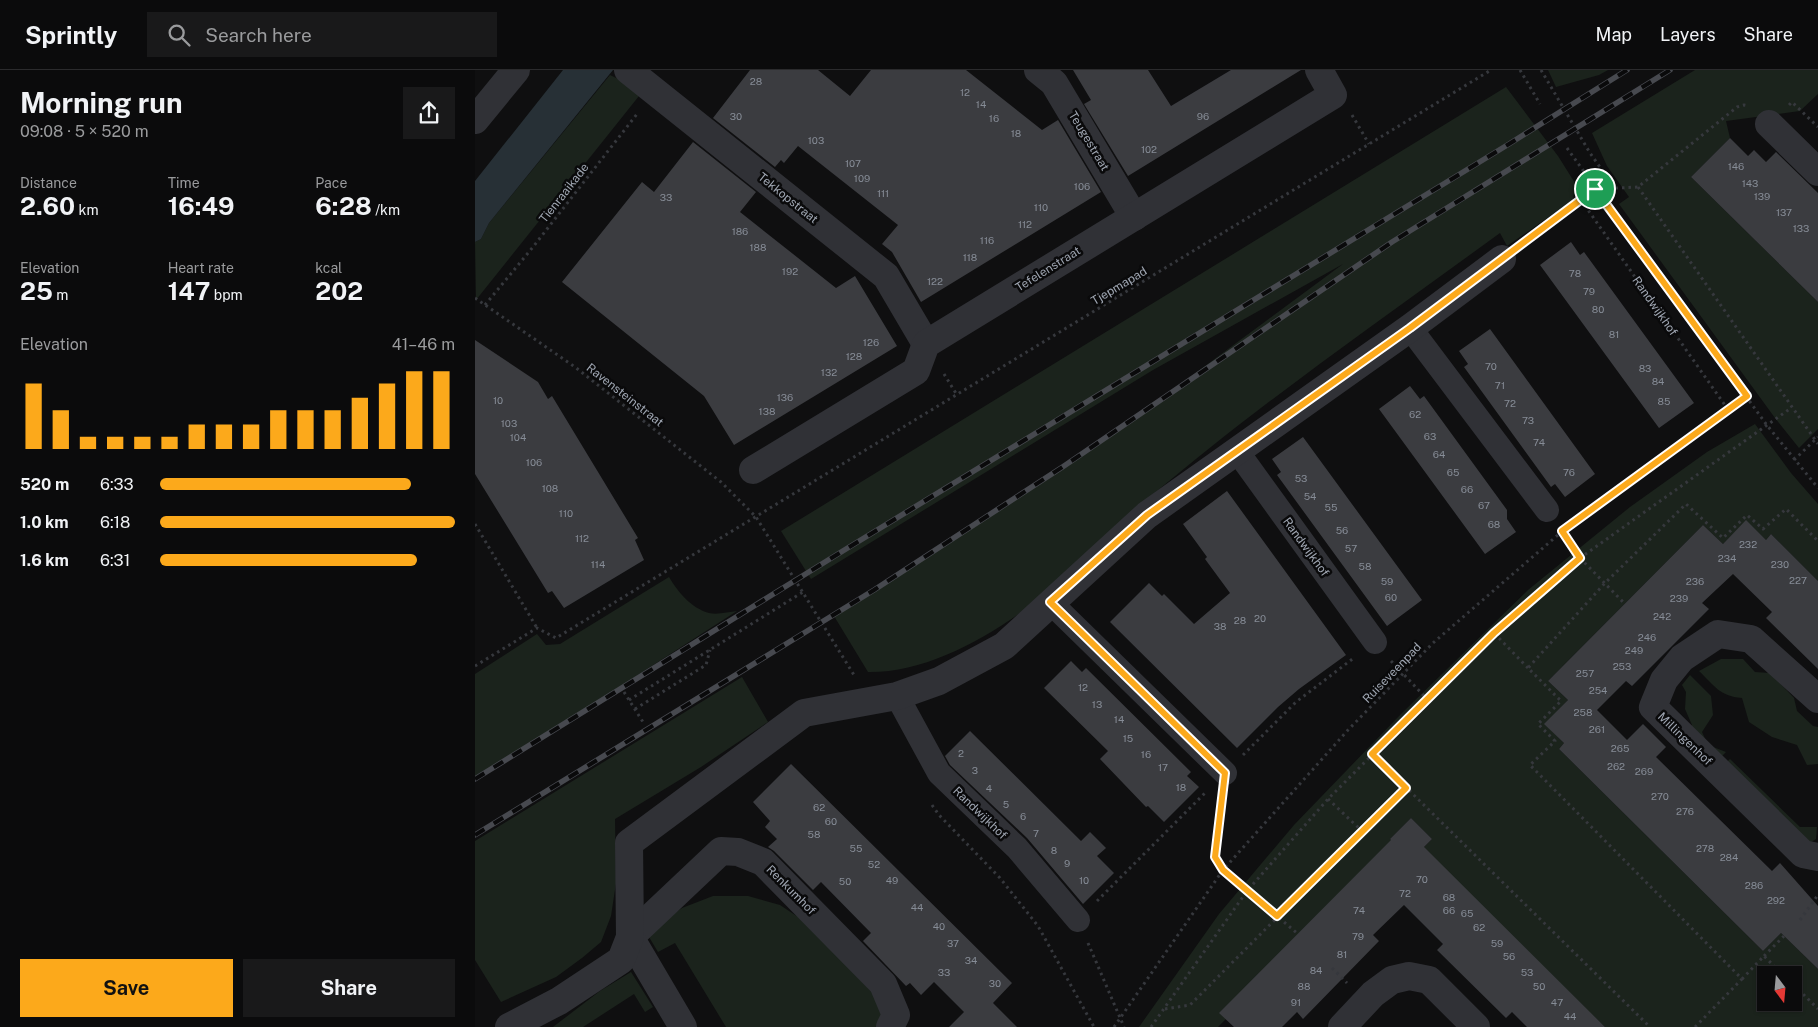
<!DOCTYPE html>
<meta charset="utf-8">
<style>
:root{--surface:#0b0b0c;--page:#19191a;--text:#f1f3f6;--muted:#9a9b9d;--line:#2b2b2d;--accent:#fca91b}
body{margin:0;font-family:"Public Sans",sans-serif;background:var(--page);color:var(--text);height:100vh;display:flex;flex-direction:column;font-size:19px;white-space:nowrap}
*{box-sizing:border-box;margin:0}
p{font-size:16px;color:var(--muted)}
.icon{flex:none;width:28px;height:28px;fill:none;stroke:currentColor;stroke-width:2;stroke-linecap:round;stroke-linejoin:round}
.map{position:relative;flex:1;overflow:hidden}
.drawer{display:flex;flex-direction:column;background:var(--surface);width:475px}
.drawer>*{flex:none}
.needle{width:32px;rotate:164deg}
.tools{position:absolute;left:1282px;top:896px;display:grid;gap:10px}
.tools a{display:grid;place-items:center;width:45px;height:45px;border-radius:0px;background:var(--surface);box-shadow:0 1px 4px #0004,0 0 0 1px var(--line);font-size:25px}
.pin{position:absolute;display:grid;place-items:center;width:42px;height:42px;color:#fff;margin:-21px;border:2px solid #fff;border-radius:50%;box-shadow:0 1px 5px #0007}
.round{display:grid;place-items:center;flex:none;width:52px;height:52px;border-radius:0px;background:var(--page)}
.headline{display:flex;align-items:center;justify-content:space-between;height:85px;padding:0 20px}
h1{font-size:28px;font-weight:700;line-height:38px}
.metrics{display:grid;grid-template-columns:repeat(3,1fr);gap:8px;height:85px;padding:5px 20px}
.metrics div{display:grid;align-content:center}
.metrics b{font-size:25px;font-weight:700}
.metrics small{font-size:14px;font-weight:400}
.metrics p{font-size:14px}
.chart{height:140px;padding:10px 20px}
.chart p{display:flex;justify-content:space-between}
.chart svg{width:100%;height:90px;margin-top:5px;stroke:var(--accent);stroke-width:6}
.cta{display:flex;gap:10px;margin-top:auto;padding:10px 20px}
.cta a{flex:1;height:58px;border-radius:0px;background:var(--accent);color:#111;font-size:20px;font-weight:700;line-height:58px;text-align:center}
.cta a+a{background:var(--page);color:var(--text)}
ul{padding:0 20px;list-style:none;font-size:16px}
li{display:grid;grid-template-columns:80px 60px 1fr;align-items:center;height:38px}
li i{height:12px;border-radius:6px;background:var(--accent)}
header{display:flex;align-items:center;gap:30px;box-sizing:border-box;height:70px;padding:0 25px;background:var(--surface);border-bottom:1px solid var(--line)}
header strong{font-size:24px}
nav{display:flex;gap:28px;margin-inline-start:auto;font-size:18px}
.search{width:350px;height:45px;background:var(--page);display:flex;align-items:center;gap:12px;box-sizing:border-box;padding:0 18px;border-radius:0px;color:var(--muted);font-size:19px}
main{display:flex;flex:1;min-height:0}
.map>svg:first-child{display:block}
.green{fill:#1b231c;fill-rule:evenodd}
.water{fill:#273036}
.building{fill:#3b3c40}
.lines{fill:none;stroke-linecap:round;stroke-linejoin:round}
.path{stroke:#36383d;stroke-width:3;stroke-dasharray:2.5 4;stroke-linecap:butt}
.pedestrian{stroke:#303136;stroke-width:24}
.minor{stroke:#303136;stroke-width:28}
.rail-casing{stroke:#47494f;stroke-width:5.5}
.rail{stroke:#0a0a0b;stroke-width:4;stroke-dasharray:11;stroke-linecap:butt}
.route-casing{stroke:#fff;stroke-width:10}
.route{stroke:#fca91b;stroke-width:6}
.labels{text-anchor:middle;stroke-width:5;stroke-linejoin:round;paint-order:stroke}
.number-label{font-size:10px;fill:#868c96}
.street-label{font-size:12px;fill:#9fa6b2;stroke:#0a0a0b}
</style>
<header>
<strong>Sprintly</strong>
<div class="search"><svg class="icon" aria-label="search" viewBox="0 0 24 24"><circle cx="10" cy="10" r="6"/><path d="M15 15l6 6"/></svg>Search here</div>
<nav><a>Map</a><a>Layers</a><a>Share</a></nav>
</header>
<main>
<section class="drawer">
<div class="headline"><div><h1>Morning run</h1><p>09:08 · 5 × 520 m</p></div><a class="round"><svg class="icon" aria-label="share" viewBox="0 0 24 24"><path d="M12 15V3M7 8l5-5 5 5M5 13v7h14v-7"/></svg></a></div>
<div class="metrics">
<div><p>Distance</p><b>2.60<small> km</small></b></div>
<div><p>Time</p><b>16:49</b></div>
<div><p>Pace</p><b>6:28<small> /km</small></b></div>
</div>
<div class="metrics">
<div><p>Elevation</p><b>25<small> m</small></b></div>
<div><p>Heart rate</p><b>147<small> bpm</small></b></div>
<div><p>kcal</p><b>202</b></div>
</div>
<div class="chart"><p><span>Elevation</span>41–46 m</p>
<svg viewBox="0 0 160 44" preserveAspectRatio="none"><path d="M5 44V12M15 44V25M25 44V38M35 44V38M45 44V38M55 44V38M65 44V32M75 44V32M85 44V32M95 44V25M105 44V25M115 44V25M125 44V19M135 44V12M145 44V6M155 44V6"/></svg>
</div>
<ul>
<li><b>520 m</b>6:33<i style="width:85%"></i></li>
<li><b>1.0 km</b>6:18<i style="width:100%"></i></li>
<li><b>1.6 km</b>6:31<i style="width:87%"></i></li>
</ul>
<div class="cta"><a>Save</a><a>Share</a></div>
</section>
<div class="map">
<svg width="1343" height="957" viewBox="0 0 1343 957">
<rect width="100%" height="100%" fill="#0f0f10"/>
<g class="green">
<polygon points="1073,0 1133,0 1124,5 1081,17"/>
<polygon points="1220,0 1343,0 1343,24 1325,41 1251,51 1255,68 1216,107 1343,232 1343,359 1324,378 1300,348 1144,134 1154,127 1132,96 1117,63"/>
<polygon points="135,5 168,21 1,230 0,172 6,169 14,153"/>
<path d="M1031,17L1083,86L1100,113L1098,130L1032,176L1025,163C944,222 862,280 782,341C741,372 700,406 660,439C639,458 620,481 599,500C546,547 467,603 393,602L359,546L399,520L455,486L649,356L868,194L678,300L336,509L306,461Z"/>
<path d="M1280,354L1316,403L1343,434V511L1296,464L1291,470L1271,451L1248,474L1228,455L1073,611L1093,630L1070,654L1089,673L1084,679L1288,881L1306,863L1343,899V957H1130L943,783L957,769L936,748L915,769L922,776L743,957H664L744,844L819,755L926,644L1053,520L1155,437L1232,382ZM1291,905H1319V932H1291Z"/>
<path d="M194,507C203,522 216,538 234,543C242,545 254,542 262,541L0,710V604L62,564L71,575L85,574Z"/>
<path d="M1246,589H1268L1280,602L1295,603L1319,628L1322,641L1338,656L1343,657V694L1332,695L1322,675L1297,667L1274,652L1267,628C1244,626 1240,616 1224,601Z"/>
<polygon points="1215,605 1236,626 1238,645 1227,662 1233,675 1251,682 1241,692 1212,662 1217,655 1210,639 1211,622 1207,615"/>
<polygon points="267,607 293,652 226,697 140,749 141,813 136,846 126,872 107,888 81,907 26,932 0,890 0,771"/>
<polygon points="1255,689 1325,757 1342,757 1341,769 1333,774 1246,697"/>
<polygon points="238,826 273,826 305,835 329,851 411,937 405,957 251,957 200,873 183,882 171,862 207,838"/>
<polygon points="156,902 178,937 170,942 159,924 108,957 78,957 125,921"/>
</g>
<polygon class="water" points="88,0 138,0 14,153 6,169 0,172 0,111"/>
<g class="building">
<polygon points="275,0 343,0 375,26 396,0 491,0 567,60 583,50 626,122 446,232 417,182 407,174 423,155 323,76 309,93 306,90 300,97 238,48"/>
<polygon points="598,0 673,0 696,36 756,0 826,0 653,106 609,34 616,30"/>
<polygon points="1255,68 1273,86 1279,80 1291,92 1301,82 1343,123 1343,232 1216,107"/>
<polygon points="218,72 281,122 265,142 361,218 380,206 422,276 259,375 229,326 87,212 167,112 179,122"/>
<polygon points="1096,172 1105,185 1109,182 1219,333 1184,358 1065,195"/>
<polygon points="1015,259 1120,404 1090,427 1080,414 1076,417 989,297 993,294 984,281"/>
<polygon points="0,270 63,312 73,329 77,326 163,468 160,470 169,490 89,538 77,521 73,523 0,404"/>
<polygon points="935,316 945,329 949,326 1032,440 1032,449 1041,462 1010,484 904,339"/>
<polygon points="828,367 947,530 912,556 802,405 806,402 797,389"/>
<polygon points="752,421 871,585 824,619 803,637 762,678 635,552 674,513 687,526 689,524 719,554 755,523 730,489 732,487 708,454"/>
<polygon points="1271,450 1291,470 1296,464 1343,511 1343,599 1291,548 1297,542 1258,504 1227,533 1234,539 1157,616 1151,611 1122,640 1152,670 1168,654 1191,677 1181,687 1297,801 1305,793 1343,836 1343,899 1306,863 1288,881 1084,679 1089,673 1069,654 1093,630 1073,611 1228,455 1248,474"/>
<polygon points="596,591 607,602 611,598 716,702 712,706 724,717 689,752 673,736 671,737 625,689 633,681 569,618"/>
<polygon points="495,661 606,771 615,762 631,778 622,786 639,803 608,834 552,768 475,695 470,686"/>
<polygon points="316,694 537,913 518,933 542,957 474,957 489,942 459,912 446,925 435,913 431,916 388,871 396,863 346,812 338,820 299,781 293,777 302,769 290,757 295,751 278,732"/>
<polygon points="936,748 957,769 949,777 1130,957 1052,957 1037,942 1031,948 962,880 968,874 929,835 898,865 904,871 828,949 822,942 807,957 759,957 744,943 916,770 915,769"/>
</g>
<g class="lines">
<g class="path">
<polyline points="1045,0 1065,34"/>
<polyline points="1066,0 1115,83 1139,117"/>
<polyline points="1314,35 1317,32 1343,57"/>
<polyline points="877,45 894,74"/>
<polyline points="1092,78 1291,354 1343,418"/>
<polyline points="1163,117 1343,374"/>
<polyline points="1121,119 1163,117 1262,37 1269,35 1274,36"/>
<polyline points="1106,130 1254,341"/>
<polyline points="1049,173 1120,119"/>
<polyline points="0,228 100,297 246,412 281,447 379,605"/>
<polyline points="10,235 58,177 162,44"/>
<polyline points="469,304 482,325"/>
<polyline points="1319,390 1343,367"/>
<polyline points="0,454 62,558"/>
<polyline points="1094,456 1272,327"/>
<polyline points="1087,461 1105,488 1150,534"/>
<polyline points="916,591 952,629"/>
<polyline points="0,596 62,558 81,568 1016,0"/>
<polyline points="1053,598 1019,563 1105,488 1316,338"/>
<polyline points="149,622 168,652"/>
<polyline points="154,630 328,522"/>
<polyline points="160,639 231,595 235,580"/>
<polyline points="897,684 1175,957"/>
<polyline points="768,685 821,632 880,587"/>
<polyline points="747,727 740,787 748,800 823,864"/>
<polyline points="853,729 887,761"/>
<polyline points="457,735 464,745 525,808 563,856 619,957"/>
<polyline points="622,831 732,721"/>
<polyline points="1325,850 1343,825"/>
<polyline points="613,873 649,957"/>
<polyline points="1289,886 1309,866"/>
<polyline points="857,898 872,913"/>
<polyline points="1267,909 1289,886 1308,905"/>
<polyline points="1319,915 1343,939"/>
<polyline points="690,939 715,935 931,718"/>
<polyline points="639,957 748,800 873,660 958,573 1084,464"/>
<polyline points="676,957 772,821 853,729 1019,563"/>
<polyline points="1220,957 1267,909 1055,695 1080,671 1063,654 1086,631 1053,598 1130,513 1211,434 1248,468 1272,445 1288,459 1311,439 1343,471"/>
</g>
<g class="pedestrian">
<polyline points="935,258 1072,440"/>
<polyline points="762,381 900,572"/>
<polyline points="575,532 750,703"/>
<polyline points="422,626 464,703 542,778 603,850"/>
</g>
<g class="minor">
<polyline points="153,0 411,206 451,274"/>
<polyline points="563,0 579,13 659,147"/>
<polyline points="0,50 41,0"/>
<polyline points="1294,54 1343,102"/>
<polyline points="278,400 441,301 451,274 858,25 844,0"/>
<polyline points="1343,629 1276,569 1243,564 1207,588 1189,610 1178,637 1328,784 1343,787"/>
<polyline points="155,867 246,781 263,782 288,792 408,914 421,945 415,957"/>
<polyline points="155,867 208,957"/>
<polyline points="34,957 84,931 146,890 155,867 154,773 329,643 422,626 464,611 529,576 672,445 935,258 1027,189"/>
<polyline points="867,957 898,924 917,910 934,906 954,910 1001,957"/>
</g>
<g class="rail-casing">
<g id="rail">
<polyline points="0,709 371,479 1034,74 1152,0"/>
<polyline points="0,765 399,520 589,396 917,172 1195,0"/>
</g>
</g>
<use href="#rail" class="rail"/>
</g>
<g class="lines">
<g class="route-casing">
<polygon id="route" points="1120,119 1272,326 1087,461 1105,488 1019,563 897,684 931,718 802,846 748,800 740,787 750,703 575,532 672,445 935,258"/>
</g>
<use href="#route" class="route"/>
</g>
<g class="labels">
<g class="number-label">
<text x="281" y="15">28</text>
<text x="490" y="26">12</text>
<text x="506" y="38">14</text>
<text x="261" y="50">30</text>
<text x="728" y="50">96</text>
<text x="519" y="52">16</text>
<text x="541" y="67">18</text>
<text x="341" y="74">103</text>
<text x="674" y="83">102</text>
<text x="378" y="97">107</text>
<text x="1261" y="100">146</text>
<text x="387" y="112">109</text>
<text x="1275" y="117">143</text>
<text x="607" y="120">106</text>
<text x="408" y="127">111</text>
<text x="1287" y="130">139</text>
<text x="191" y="131">33</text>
<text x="566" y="141">110</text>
<text x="1309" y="146">137</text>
<text x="550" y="158">112</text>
<text x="1326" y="162">133</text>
<text x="265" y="165">186</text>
<text x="512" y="174">116</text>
<text x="283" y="181">188</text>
<text x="495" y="191">118</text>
<text x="315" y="205">192</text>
<text x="1100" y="207">78</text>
<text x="460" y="215">122</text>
<text x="1114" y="225">79</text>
<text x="1123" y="243">80</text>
<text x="1139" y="268">81</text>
<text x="396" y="276">126</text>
<text x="379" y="290">128</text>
<text x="1016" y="300">70</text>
<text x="1170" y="302">83</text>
<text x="354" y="306">132</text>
<text x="1183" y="315">84</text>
<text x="1025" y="319">71</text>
<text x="310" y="331">136</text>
<text x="23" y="334">10</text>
<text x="1189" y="335">85</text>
<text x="1035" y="337">72</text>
<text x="292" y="345">138</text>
<text x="940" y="348">62</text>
<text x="1053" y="354">73</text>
<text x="34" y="357">103</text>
<text x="955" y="370">63</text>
<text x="43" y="371">104</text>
<text x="1064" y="376">74</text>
<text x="964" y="388">64</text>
<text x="59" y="396">106</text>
<text x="978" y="406">65</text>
<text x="1094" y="406">76</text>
<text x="826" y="412">53</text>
<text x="75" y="422">108</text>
<text x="992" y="423">66</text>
<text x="835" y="430">54</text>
<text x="1009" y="439">67</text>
<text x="856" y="441">55</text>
<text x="91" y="447">110</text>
<text x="1019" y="458">68</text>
<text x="867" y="464">56</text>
<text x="107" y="472">112</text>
<text x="1273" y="478">232</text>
<text x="876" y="482">57</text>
<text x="1252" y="492">234</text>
<text x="123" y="498">114</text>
<text x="1305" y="498">230</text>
<text x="890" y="500">58</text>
<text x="1323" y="514">227</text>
<text x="912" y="515">59</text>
<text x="1220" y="515">236</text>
<text x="916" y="531">60</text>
<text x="1204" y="532">239</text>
<text x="1187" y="550">242</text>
<text x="785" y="552">20</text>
<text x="765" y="554">28</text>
<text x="745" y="560">38</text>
<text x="1172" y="571">246</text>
<text x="1159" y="584">249</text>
<text x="1147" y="600">253</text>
<text x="1110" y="607">257</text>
<text x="608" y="621">12</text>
<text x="1123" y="624">254</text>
<text x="622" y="638">13</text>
<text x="1108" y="646">258</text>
<text x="644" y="653">14</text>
<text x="1122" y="663">261</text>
<text x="653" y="672">15</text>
<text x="1145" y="682">265</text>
<text x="486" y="687">2</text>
<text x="671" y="688">16</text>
<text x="1141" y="700">262</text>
<text x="688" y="701">17</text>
<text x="500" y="704">3</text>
<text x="1169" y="705">269</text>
<text x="706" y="721">18</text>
<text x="514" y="722">4</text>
<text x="1185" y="730">270</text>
<text x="531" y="738">5</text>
<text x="344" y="741">62</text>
<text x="1210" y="745">276</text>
<text x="548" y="750">6</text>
<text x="356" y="755">60</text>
<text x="561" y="767">7</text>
<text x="339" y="768">58</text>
<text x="381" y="782">55</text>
<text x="1230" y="782">278</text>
<text x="579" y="784">8</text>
<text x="1254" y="791">284</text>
<text x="592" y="797">9</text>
<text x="399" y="798">52</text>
<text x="947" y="813">70</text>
<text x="417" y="814">49</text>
<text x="609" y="814">10</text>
<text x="370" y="815">50</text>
<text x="1279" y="819">286</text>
<text x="930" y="827">72</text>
<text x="974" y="831">68</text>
<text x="1301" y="834">292</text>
<text x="442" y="841">44</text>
<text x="884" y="844">74</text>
<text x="974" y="844">66</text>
<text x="992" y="847">65</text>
<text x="464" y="860">40</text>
<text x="1004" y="861">62</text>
<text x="883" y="870">79</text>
<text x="478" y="877">37</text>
<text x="1022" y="877">59</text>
<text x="867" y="888">81</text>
<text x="1034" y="890">56</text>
<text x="496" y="894">34</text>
<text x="841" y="904">84</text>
<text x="469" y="906">33</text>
<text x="1052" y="906">53</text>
<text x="520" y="917">30</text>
<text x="829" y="920">88</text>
<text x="1064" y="920">50</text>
<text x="821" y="936">91</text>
<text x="1082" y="936">47</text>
<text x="1095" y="950">44</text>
</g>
<g class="street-label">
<text transform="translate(614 71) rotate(59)" y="4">Teugestraat</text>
<text transform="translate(89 123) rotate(-52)" y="4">Tienraaikade</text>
<text transform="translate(313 128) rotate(39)" y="4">Tekkopstraat</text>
<text transform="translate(573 199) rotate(-32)" y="4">Tefelenstraat</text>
<text transform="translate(644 216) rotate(-31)" y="4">Tjepmapad</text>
<text transform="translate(1180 236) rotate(55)" y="4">Randwijkhof</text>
<text transform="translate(150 325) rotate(38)" y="4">Ravensteinstraat</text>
<text transform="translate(831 477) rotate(54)" y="4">Randwijkhof</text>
<text transform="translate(917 603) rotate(-46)" y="4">Ruiseveenpad</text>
<text transform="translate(1210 669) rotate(44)" y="4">Millingenhof</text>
<text transform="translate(505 743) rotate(44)" y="4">Randwijkhof</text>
<text transform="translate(316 820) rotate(45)" y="4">Renkumhof</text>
</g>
</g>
</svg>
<div class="tools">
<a><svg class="needle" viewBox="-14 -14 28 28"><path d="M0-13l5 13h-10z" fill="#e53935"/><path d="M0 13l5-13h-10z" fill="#9a9b9d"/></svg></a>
</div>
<div class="pin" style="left:1120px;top:119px;background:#1e9e55"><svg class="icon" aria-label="arrive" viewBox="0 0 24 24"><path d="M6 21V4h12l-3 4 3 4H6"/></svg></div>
</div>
</main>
